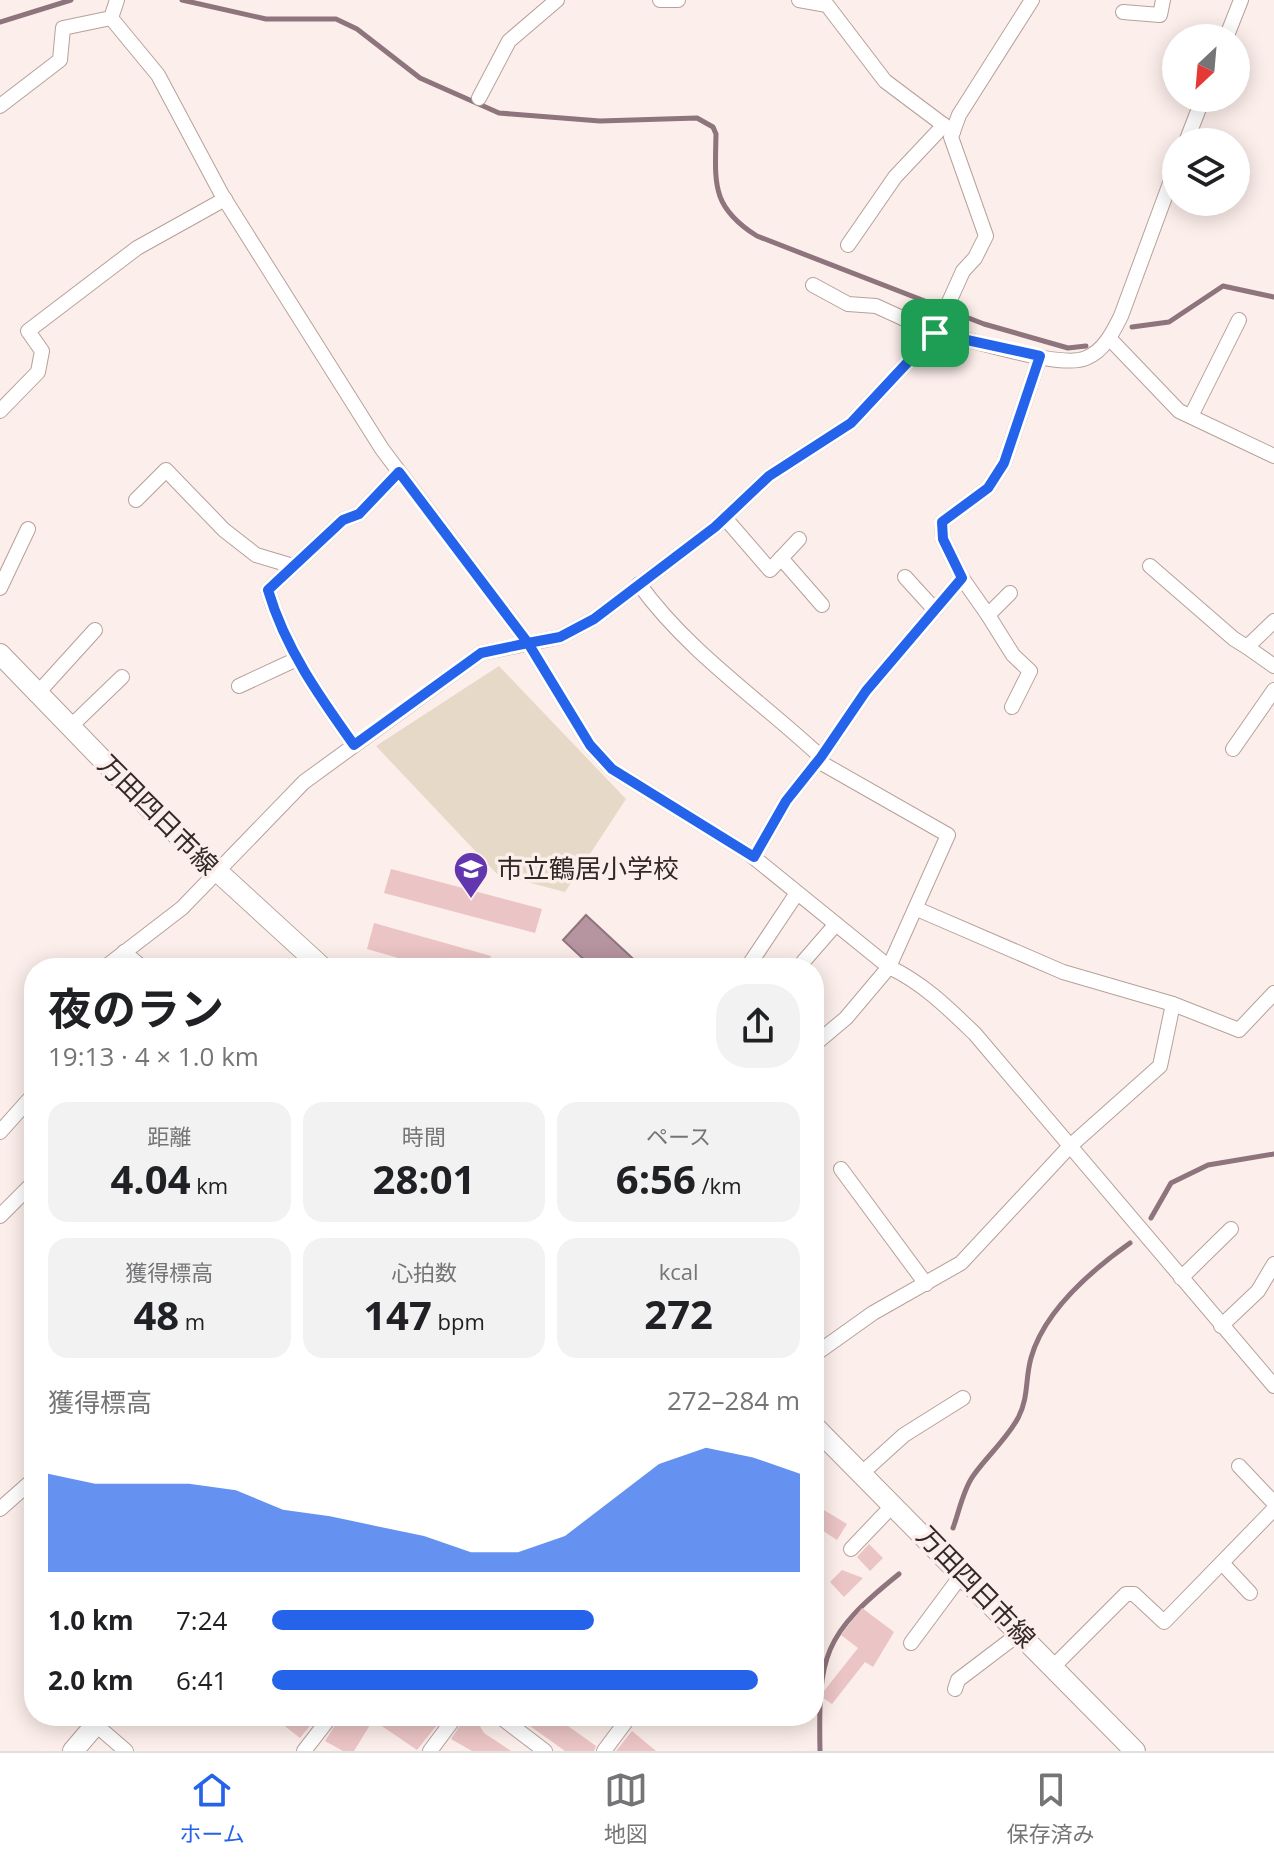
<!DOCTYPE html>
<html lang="ja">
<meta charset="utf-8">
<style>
:root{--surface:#fff;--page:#f2f2f2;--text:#202124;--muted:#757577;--line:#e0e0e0;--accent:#2563eb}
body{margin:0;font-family:"Open Sans","Noto Sans JP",sans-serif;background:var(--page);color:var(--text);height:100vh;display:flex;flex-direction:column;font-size:30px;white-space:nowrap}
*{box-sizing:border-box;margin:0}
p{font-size:26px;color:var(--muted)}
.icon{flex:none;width:44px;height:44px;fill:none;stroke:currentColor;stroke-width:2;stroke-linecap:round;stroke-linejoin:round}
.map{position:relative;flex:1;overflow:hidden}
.sheet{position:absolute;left:24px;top:958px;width:800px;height:768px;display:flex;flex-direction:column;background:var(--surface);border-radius:32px;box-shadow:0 4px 20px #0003}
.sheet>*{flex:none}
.needle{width:52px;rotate:206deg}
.buttons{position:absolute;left:1162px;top:24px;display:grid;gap:16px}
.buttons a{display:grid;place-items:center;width:88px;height:88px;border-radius:50%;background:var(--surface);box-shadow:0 4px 20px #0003;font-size:40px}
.pin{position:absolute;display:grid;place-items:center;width:68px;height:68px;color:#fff;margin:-34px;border-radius:16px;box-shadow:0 4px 12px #0006}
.round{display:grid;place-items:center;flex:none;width:84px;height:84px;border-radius:32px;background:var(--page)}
.overview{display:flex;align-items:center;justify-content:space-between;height:136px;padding:0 24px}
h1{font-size:44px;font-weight:700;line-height:60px}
.figures{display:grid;grid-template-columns:repeat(3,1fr);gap:12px;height:136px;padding:8px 24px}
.figures div{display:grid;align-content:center;border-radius:20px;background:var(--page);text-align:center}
.figures b{font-size:40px;font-weight:700}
.figures small{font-size:22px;font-weight:400}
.figures p{font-size:22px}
.chart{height:224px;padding:16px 24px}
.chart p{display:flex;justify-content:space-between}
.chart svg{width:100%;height:144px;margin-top:8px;fill:var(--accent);opacity:.7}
ul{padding:0 24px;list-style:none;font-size:26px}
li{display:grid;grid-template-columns:128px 96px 1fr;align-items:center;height:60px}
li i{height:20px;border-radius:10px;background:var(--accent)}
.tab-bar{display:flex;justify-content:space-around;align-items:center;height:112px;border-top:2px solid var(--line);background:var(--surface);font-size:22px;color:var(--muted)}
.tab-bar a{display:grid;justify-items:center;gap:4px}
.tab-bar .active{color:var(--accent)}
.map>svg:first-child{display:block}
.green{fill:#e6d9c7}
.water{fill:#b694a0;stroke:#8e747c;stroke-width:2}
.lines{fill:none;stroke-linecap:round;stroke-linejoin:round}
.stream{stroke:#8e747c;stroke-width:5}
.building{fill:#ebc4c5}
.street-casing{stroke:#b6a19b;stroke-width:16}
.secondary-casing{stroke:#b6a19b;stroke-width:22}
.street{stroke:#fff;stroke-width:14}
.secondary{stroke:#fff;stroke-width:20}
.route-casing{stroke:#fff;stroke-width:16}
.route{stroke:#2563eb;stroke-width:10}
.labels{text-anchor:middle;stroke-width:7;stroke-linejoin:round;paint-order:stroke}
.street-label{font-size:26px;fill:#322927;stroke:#fceeea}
.poi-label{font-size:26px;fill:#322927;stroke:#fceeea;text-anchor:start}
</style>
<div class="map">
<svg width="1274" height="1751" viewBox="0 0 1274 1751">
<rect width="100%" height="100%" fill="#fceeea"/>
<polygon class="green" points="499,666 626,799 565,892 497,874 376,746"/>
<polygon class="water" points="586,915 642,967 641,968 593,968 563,940"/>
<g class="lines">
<g class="stream">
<path d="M182,0L266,19H336L357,29L420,78L499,113L600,121L697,118L713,127L716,134C715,184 711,207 757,236L984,324L1068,348L1086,346"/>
<polyline points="0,22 71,0"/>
<polyline points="1132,327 1169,322 1223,286 1274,297"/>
<polyline points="1151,1218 1171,1183 1208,1165 1274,1154"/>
<path d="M953,1528C959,1512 963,1490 973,1476C987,1456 1006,1440 1018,1418C1029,1397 1025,1379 1031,1358C1044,1311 1092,1270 1130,1243"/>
<path d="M820,1751C818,1655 823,1635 899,1574"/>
</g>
</g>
<g class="building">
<polygon points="391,869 542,909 535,933 384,893"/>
<polygon points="374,923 491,956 487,968 433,968 367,949"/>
<polygon points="814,1504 847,1524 837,1540 814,1525"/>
<polygon points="869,1544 883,1558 870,1571 857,1557"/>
<polygon points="842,1570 863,1578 844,1597 830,1582"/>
<polygon points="862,1608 894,1632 873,1667 865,1662 832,1704 820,1696 858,1648 841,1635"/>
<polygon points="272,1716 318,1716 300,1738"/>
<polygon points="341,1716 444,1716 417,1750 373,1720 354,1751 343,1751 325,1741"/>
<polygon points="466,1716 477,1721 484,1733 511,1751 472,1751 451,1739"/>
<polygon points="516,1716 554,1716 596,1746 594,1751 565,1751"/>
<polygon points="632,1731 656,1751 616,1751"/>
</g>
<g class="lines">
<g class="street-casing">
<g id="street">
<polyline points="660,0 678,0"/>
<polyline points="799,0 827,5 885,81 953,132"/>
<polyline points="1123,12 1160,15 1163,0"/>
<path d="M111,18L158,75L222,195L382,449L528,643L590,745L612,769L754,857L752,856L889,967C923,983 948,1008 975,1034L1274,1386"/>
<polyline points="111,18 117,0"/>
<polyline points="1226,38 1241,0"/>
<polyline points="479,98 509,41 557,0"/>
<polyline points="0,106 60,60 63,28 111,18"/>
<polyline points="1186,142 1203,98"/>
<polyline points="848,245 895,177 944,125"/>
<polyline points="813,285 848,304 876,306 935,333 963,271 975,258 986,236 951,137 959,115 1032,0"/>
<polyline points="1110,339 1179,411 1274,456"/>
<polyline points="0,411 38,372 42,351 28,331 137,248 225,199"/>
<polyline points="1191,416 1239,320"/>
<polyline points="136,500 166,470 224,530 256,555 293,566"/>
<polyline points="725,518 770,570 799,539"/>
<polyline points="781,558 822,605"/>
<polyline points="1150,566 1234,639 1247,647 1274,621"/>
<polyline points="905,577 935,610"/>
<polyline points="962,578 988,615 1010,593"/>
<path d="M639,584C688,652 760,700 821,757L866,691L962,578L943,539L942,522L988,488L1004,463L1040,356"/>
<polyline points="0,588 28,529"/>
<polyline points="988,615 1013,655 1030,671 1012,707"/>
<polyline points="1247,647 1274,666"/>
<polyline points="239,686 297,659"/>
<polyline points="36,695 95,630"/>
<polyline points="69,728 122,677"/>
<path d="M354,745C319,696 285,648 268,590L343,520L359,514L399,472"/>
<polyline points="1233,749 1274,690"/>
<polyline points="754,857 786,801 821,757"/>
<polyline points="917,909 1063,972 1173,1004 1239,1030 1274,993"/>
<polyline points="124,952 143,968"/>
<polyline points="803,962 836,924"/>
<path d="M104,968L182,908L304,782L481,653L560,637L594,619L715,527L769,476L851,423L935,333C969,337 1059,370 1086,358C1104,351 1113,332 1121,316L1176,167"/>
<polyline points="747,968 797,893"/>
<polyline points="814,1045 846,1018 889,967 948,835 818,761"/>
<polyline points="0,1132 34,1094"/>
<polyline points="841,1169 926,1284"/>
<polyline points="0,1216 34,1182"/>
<polyline points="1181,1278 1231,1229"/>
<polyline points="1221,1326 1258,1291 1274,1264"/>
<polyline points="814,1355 873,1313 961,1263 1069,1147 1160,1066 1173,1004"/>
<polyline points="1239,1466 1274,1503"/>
<polyline points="862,1473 904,1435 963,1398"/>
<polyline points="0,1509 34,1479"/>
<polyline points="851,1549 894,1504"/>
<polyline points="1222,1563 1250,1593"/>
<polyline points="911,1643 963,1573"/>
<polyline points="1053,1667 1126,1594 1134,1594 1164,1622 1274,1509"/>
<polyline points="955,1689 958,1680 1020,1633"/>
<polyline points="499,1716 545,1751"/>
<polyline points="96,1725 126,1751"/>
<polyline points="304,1751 331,1716"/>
<polyline points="430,1751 456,1716"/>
<polyline points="604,1751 630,1716"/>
</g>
</g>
<g class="secondary-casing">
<g id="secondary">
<polyline points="0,654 157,816 323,968"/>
<polyline points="814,1426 1135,1751"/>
<polyline points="73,1751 103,1716"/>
</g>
</g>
<use href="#street" class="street"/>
<use href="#secondary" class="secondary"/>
</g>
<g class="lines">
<g class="route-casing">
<path id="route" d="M935,333L851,423L769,476L715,527L594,619L560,637L528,643L399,472L359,514L343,520L268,590C285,648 319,696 354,745L481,653L528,643L590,745L612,769L754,857L786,801L821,757L866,691L962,578L943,539L942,522L988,488L1004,463L1040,356L935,333"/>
</g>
<use href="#route" class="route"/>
</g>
<defs>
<g id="school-pin" transform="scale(1.8)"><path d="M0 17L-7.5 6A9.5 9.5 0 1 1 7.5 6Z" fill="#6236ae" stroke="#fceeea"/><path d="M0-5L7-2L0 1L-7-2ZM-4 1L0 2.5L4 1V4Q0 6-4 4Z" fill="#fff"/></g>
</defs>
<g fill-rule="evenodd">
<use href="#school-pin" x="471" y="869"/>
</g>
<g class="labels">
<g class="street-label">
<text transform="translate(158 815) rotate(45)" y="9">万田四日市線</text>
<text transform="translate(976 1587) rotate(46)" y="9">万田四日市線</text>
</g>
<g class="poi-label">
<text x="497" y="878">市立鶴居小学校</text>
</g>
</g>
</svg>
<div class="buttons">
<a><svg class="needle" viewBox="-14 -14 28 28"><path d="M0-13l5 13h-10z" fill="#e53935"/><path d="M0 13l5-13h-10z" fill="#757577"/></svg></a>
<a><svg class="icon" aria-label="layers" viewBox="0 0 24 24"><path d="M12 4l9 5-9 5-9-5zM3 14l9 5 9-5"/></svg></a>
</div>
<div class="pin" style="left:935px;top:333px;background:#1e9e55"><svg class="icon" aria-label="arrive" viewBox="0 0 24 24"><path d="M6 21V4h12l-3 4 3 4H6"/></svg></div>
<section class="sheet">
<div class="overview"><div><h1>夜のラン</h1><p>19:13 · 4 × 1.0 km</p></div><a class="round"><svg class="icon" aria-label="share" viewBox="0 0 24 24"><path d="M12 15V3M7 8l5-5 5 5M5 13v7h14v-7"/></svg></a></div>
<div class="figures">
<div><p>距離</p><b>4.04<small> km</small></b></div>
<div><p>時間</p><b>28:01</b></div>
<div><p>ペース</p><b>6:56<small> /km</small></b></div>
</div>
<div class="figures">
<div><p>獲得標高</p><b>48<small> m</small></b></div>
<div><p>心拍数</p><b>147<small> bpm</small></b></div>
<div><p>kcal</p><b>272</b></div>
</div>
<div class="chart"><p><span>獲得標高</span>272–284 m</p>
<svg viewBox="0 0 160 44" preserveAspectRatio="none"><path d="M0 44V14L10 17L20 17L30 17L40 19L50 25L60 27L70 30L80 33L90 38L100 38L110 33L120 22L130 11L140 6L150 9L160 14V44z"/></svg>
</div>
<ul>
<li><b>1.0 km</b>7:24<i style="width:61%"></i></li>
<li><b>2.0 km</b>6:41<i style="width:92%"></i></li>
</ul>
</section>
</div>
<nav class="tab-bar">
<a class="active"><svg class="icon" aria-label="home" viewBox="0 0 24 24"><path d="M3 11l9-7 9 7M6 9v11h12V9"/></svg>ホーム</a>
<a><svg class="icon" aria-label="map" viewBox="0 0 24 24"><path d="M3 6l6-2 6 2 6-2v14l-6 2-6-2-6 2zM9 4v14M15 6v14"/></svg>地図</a>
<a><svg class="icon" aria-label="saved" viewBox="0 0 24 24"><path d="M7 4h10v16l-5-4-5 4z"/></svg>保存済み</a>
</nav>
